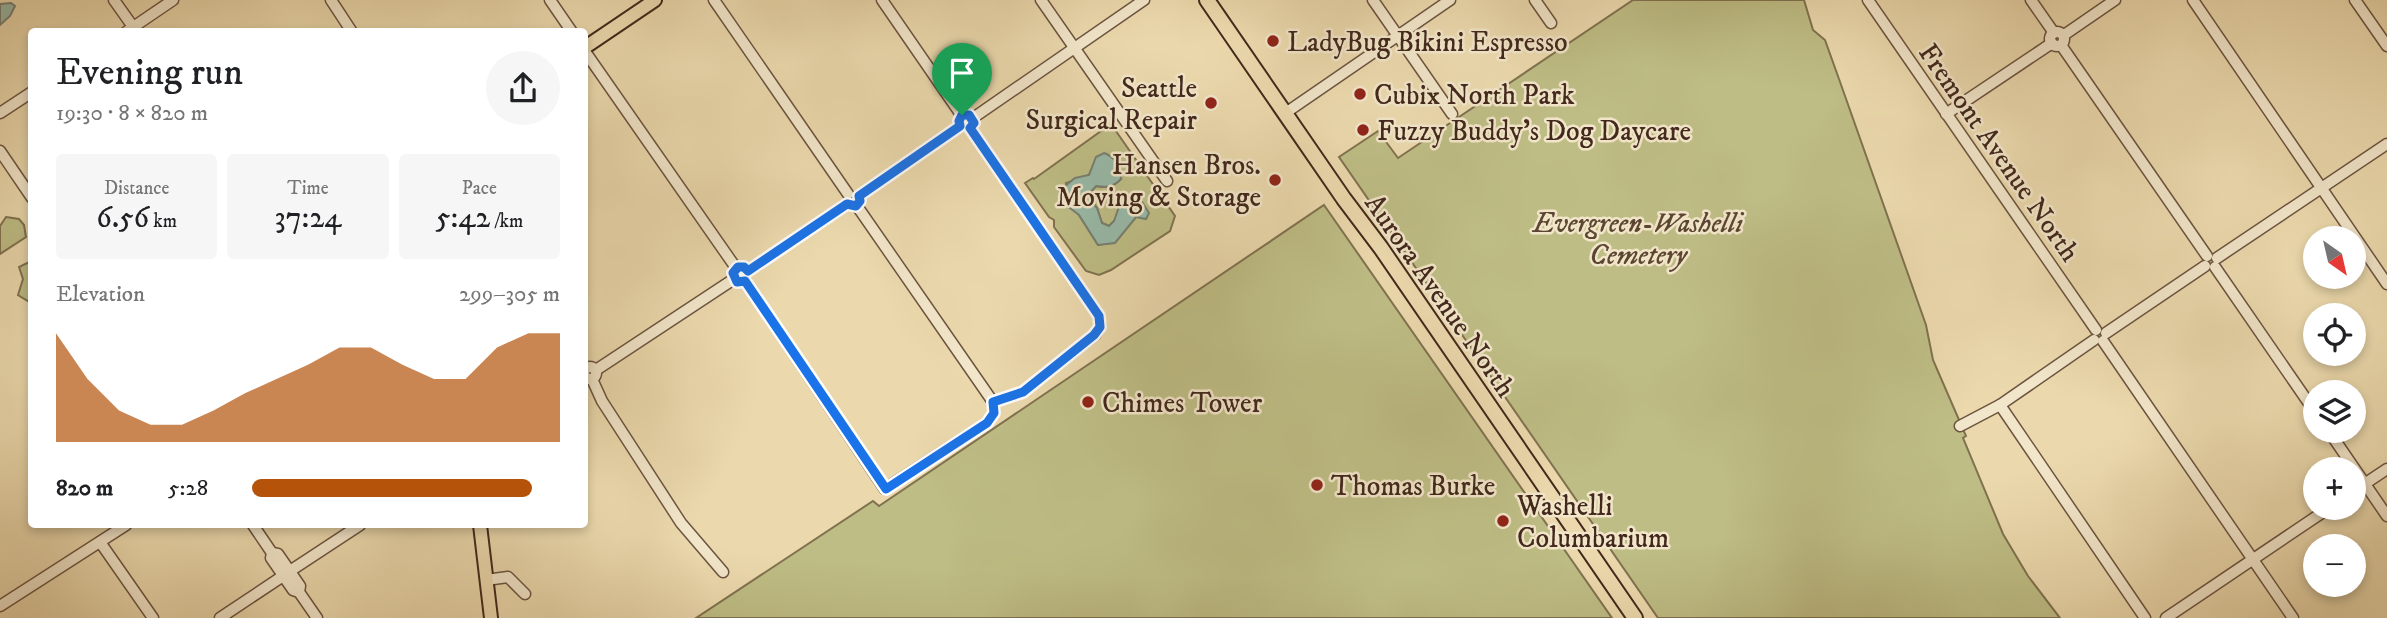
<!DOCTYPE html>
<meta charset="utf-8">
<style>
:root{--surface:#fff;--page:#f6f6f6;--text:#202124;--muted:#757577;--accent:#b45309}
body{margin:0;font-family:"IM FELL DW Pica",serif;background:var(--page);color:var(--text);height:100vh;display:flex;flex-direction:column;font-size:26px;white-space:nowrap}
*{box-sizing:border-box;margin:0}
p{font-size:23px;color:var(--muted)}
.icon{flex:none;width:38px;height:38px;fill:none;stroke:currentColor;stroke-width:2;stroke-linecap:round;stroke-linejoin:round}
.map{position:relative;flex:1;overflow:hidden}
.drawer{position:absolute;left:28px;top:28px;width:560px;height:500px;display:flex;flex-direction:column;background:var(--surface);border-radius:7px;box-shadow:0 4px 10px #0003}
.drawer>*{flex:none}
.needle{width:46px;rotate:146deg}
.tools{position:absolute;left:2303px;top:226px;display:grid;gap:14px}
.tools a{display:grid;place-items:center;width:63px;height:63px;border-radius:50%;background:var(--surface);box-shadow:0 4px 10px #0003;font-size:35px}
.pin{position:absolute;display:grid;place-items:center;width:60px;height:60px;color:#fff;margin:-72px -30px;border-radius:50% 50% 50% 0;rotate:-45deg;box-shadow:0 0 7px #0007}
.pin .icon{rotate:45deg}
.round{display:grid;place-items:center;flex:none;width:74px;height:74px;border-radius:37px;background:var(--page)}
.headline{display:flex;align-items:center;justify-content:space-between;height:119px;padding:0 28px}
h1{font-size:38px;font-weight:600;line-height:52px}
.stats{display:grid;grid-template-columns:repeat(3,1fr);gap:10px;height:119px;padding:7px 28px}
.stats div{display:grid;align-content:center;border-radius:7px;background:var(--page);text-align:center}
.stats b{font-size:30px;font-weight:600}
.stats small{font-size:19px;font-weight:400}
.stats p{font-size:19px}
.chart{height:196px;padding:14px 28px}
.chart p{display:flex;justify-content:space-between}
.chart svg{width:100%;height:126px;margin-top:7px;fill:var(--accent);opacity:.7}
ul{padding:0 28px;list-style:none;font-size:23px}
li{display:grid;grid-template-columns:112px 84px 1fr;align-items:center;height:52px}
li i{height:18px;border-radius:9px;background:var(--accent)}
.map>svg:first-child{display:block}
.green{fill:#bebd85;stroke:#807250;stroke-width:2;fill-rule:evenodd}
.water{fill:#98baa9;stroke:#768071;stroke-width:2}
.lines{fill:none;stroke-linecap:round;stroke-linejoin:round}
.minor-casing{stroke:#6c5440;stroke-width:13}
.major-casing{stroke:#42281c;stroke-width:16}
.highway-casing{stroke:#42281c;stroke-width:18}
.minor{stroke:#f2e6ca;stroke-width:10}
.major{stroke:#ebd9ad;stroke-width:12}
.highway{stroke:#ebd9ad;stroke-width:14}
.route-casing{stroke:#fff;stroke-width:14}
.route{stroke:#1a73e8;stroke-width:9}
.poi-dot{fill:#8f2418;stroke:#f2e6ca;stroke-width:2.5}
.labels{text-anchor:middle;stroke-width:5;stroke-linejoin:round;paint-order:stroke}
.poi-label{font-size:28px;fill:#42281c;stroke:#f2e6ca;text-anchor:start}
.street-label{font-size:28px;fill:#42281c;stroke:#f2e6ca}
.park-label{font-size:28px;font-style:italic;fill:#5b4631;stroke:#f2e6ca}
</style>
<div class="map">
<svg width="2387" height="618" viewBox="0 0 2387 618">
<rect width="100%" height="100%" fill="#ebd9ad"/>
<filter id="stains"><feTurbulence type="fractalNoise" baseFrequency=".00286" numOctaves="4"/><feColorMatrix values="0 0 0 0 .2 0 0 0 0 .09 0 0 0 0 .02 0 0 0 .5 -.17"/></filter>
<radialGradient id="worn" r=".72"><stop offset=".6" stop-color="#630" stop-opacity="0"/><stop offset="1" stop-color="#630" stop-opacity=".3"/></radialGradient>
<g class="green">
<polygon points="1633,0 1804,0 1813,30 1825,40 1839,79 1926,325 1933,360 1966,436 1963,438 2003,534 2028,576 2060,618 1658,618 1339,157 1378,131 1398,158"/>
<path d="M1111,124L1175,216L1170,231L1111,270L1099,275L1086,271L1054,227V220L1049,217L1025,183L1033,178L1034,179ZM1093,166L1121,179C1113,187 1107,188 1096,186L1088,195L1097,208L1102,223L1109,226L1114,221L1149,213L1136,217L1115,242L1098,245L1079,215L1066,183L1089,175Z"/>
<polygon points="1324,205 1612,618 696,618 873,501 879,506"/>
<polygon points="6,217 19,219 24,225 26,237 0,254 0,226"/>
<polygon points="31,261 31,303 18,295 23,279 19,267"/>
</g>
<g class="water">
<polygon points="0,4 11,3 15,6 10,16 0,25"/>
<path d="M1104,153C1116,157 1120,167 1121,179C1113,187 1107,188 1096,186L1088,195L1090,200L1097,208L1102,223L1109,226L1114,221L1120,204L1127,200L1142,202L1149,213L1146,219L1136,217L1115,243L1098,245L1079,215L1061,201L1059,191L1075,178L1089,175L1096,157Z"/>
</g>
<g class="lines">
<g class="minor-casing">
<g id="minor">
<polyline points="114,0 136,31"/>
<polyline points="331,0 352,32"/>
<polyline points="550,0 572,32"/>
<polyline points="714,0 848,194"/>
<polyline points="882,0 962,116"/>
<polyline points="1041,0 1167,181"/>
<polyline points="1373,0 1452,114"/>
<polyline points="1535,0 1551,23"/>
<polyline points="1868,0 2096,330"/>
<polyline points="2031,0 2054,33"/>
<polyline points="2193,0 2387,284"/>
<polyline points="2355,0 2387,46"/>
<circle cx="2057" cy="39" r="7"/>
<polyline points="126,32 173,0"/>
<polyline points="2064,35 2115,0"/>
<polyline points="2061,45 2207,256"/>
<polyline points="584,50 736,268"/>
<polyline points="0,113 32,92"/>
<polyline points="1284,114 1450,0"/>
<polyline points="1946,114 2052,43"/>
<polyline points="973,118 1144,0"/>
<polyline points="970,128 1099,316 1100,327 1095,335 1081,346 1023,392 993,402"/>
<polyline points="0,151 32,198"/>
<polyline points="859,196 960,126"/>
<polyline points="2217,258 2387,144"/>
<polyline points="2215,267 2315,412"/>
<polyline points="748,271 847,204"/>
<polyline points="745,281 885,489 987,423 994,413 993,402 857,206"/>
<polyline points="2106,333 2205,266"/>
<polyline points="2103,341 2293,618"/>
<circle cx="590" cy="373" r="6"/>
<polyline points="596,370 734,279"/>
<polyline points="592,379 602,401 681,523 723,572"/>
<polyline points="2000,405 2145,618"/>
<polyline points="1960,426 2000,405 2094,340"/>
<polyline points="2328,430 2387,516"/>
<polyline points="2354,491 2387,469"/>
<polyline points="253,525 272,553 271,558 293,590 299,592"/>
<polyline points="100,542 153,618"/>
<polyline points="272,553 278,554 300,586 299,592 317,618"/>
<polyline points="290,571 360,525"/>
<polyline points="486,580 508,577 525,594"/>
<polyline points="0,606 126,525"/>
<polyline points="220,618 283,576"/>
<polyline points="2166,618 2329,508"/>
</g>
</g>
<g class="major-casing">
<g id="major">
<polyline points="584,48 655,0"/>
<polyline points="480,525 491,618"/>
</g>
</g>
<g class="highway-casing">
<polyline id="highway" points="1207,0 1344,199 1381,248 1635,618"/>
</g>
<use href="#minor" class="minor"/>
<use href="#major" class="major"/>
<use href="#highway" class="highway"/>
</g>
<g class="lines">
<g class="route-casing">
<polygon id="route" points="962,115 969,115 974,123 970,128 1099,316 1100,327 1094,335 1023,392 993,402 994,413 987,423 886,489 745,281 737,282 733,273 738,267 744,267 748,271 847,204 856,206 860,201 859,196 960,126 959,121"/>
</g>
<use href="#route" class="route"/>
</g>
<g class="poi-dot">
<circle cx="1273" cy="41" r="7"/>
<circle cx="1360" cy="94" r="7"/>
<circle cx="1211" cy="103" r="7"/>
<circle cx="1363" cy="130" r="7"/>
<circle cx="1275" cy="180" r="7"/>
<circle cx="1088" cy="402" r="7"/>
<circle cx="1317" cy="485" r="7"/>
<circle cx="1503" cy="521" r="7"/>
</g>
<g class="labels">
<g class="poi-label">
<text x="1287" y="51">LadyBug Bikini Espresso</text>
<text x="1197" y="97" text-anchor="end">Seattle<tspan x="1197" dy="32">Surgical Repair</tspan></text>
<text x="1374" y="104">Cubix North Park</text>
<text x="1377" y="140">Fuzzy Buddy's Dog Daycare</text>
<text x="1261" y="174" text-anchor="end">Hansen Bros.<tspan x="1261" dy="32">Moving &amp; Storage</tspan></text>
<text x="1102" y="412">Chimes Tower</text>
<text x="1331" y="495">Thomas Burke</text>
<text x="1517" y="515">Washelli<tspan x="1517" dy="32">Columbarium</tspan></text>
</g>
<g class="street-label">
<text transform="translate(2000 152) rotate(55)" y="10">Fremont Avenue North</text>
<text transform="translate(1441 295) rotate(55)" y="10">Aurora Avenue North</text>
</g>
<g class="park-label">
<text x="1638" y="232">Evergreen-Washelli<tspan x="1638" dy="32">Cemetery</tspan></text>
</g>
</g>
<rect width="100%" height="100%" filter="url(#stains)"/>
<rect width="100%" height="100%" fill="url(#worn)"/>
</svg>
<div class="tools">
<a><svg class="needle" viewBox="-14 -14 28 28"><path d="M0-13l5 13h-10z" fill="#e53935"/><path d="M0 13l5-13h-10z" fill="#757577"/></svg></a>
<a><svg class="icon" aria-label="locate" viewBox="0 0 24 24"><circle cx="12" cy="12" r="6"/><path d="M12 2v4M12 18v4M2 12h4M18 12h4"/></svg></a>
<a><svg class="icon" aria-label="layers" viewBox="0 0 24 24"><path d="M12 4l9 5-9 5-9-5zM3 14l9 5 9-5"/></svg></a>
<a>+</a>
<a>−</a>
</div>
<div class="pin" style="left:962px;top:115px;background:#1e9e55"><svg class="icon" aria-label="arrive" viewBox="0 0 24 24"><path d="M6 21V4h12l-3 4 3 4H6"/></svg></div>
<section class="drawer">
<div class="headline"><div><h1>Evening run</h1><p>19:30 · 8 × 820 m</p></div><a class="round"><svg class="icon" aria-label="share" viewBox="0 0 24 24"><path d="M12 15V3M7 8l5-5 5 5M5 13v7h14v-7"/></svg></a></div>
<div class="stats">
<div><p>Distance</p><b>6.56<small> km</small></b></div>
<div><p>Time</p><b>37:24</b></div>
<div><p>Pace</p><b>5:42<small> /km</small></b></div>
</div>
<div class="chart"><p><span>Elevation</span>299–305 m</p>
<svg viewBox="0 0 160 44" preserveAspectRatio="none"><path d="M0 44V6L10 22L20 33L30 38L40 38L50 33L60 27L70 22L80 17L90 11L100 11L110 17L120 22L130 22L140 11L150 6L160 6V44z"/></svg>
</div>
<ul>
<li><b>820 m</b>5:28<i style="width:91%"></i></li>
</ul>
</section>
</div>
